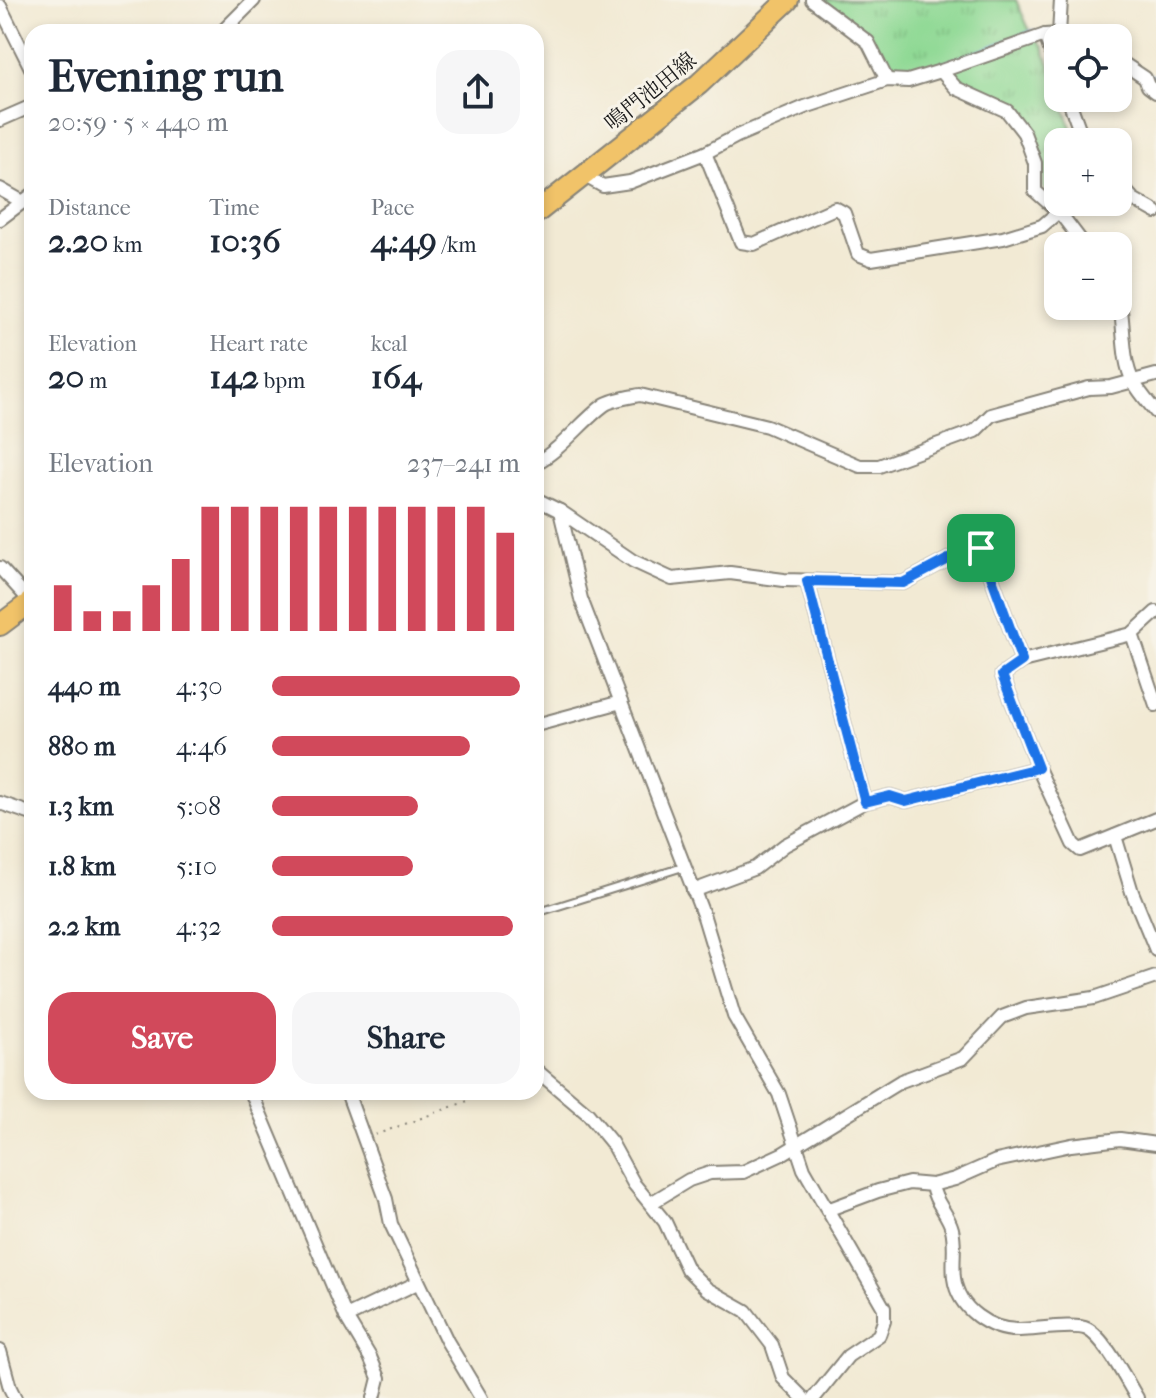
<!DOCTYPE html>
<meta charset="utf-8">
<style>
:root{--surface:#fff;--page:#f6f6f7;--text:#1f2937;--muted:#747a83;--accent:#d1495b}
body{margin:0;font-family:"IM FELL French Canon","Noto Serif JP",serif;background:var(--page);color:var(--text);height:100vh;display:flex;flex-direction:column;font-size:30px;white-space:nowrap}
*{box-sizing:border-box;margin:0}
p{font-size:26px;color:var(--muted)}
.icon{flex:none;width:44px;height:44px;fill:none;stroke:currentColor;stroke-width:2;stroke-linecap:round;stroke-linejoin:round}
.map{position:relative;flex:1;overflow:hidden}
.details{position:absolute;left:24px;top:24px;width:520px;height:1076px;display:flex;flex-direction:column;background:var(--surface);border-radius:24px;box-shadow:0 4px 12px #0003}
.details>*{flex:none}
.buttons{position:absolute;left:1044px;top:24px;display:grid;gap:16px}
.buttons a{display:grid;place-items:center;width:88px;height:88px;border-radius:16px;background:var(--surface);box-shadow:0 4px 12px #0003;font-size:40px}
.pin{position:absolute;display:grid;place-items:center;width:68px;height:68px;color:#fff;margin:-34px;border-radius:16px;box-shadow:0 4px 12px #0006}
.round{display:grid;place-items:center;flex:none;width:84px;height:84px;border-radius:24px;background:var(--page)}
.summary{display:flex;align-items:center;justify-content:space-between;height:136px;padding:0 24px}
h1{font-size:44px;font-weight:700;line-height:60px}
.stats{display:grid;grid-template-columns:repeat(3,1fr);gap:12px;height:136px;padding:8px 24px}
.stats div{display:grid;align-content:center}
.stats b{font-size:34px;font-weight:700}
.stats small{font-size:22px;font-weight:400}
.stats p{font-size:22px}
.chart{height:224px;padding:16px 24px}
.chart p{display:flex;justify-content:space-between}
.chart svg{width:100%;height:144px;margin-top:8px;stroke:var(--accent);stroke-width:6}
.primary-button{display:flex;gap:16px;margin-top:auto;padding:16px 24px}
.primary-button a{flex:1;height:92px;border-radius:24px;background:var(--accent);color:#fff;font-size:32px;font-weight:700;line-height:92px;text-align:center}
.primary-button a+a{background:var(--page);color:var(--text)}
ul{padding:0 24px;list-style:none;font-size:26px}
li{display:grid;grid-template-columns:128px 96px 1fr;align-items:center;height:60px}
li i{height:20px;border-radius:10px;background:var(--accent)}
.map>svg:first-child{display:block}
.park{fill:url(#park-tufts);stroke:#567a58;stroke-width:2}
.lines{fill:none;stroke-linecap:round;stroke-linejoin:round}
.stream{stroke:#72a1db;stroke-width:4}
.service-casing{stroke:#878378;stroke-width:10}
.minor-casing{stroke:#878378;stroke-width:16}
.primary-casing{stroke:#878378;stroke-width:24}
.path{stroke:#878378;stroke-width:2;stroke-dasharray:2 6;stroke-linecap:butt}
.service{stroke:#fff;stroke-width:6}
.minor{stroke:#fff;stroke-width:12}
.primary{stroke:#f1c369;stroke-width:20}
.route-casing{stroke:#fff;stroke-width:16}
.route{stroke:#1a73e8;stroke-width:10}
.labels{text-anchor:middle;stroke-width:6;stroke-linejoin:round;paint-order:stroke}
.street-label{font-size:22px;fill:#1c1c1c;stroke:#f7f3e8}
</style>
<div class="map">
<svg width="1156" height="1398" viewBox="0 0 1156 1398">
<defs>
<pattern id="park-tufts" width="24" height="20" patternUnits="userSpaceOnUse" patternTransform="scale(2)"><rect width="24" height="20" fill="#8fd994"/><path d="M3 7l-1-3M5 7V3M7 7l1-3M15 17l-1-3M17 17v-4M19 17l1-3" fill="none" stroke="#7bba7f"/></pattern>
</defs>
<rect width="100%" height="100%" fill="#f7f3e8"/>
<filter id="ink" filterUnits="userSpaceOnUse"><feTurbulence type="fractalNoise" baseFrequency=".0125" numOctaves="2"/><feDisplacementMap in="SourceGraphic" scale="16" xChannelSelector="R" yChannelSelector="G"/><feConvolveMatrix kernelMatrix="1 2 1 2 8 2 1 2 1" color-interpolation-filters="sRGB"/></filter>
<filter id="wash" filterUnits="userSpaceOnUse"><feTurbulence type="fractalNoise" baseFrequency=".006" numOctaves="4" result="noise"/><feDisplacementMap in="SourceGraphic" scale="32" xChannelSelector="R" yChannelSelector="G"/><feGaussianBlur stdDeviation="1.8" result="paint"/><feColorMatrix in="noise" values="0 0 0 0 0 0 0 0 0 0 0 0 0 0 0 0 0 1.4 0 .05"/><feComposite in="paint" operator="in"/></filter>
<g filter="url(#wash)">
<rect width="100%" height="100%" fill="#f2ead4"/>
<polygon class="park" points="823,0 1016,0 1029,29 1043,47 1058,90 1058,98 1061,98 1076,142 1058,142 1058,198 1049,196 1043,187 1042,162 1025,120 1010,106 966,84 944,64 904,76 895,75 890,71 883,53 870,35 847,23"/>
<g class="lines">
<g class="stream">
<path d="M894,70C921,78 1004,42 1033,31"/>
<polyline points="1146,75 1156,77"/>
</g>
</g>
</g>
<g filter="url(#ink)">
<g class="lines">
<g class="service-casing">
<polyline id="service" points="536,913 683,867"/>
</g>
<g class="minor-casing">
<g id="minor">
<polyline points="812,0 868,42 887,80"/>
<polyline points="0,6 32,70"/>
<polyline points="222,32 254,0"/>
<polyline points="1059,34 1061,0"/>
<polyline points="1045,35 1058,72"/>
<polyline points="1118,60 1145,78 1148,86 1156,92"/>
<polyline points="941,71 956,88 1007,111 1024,133 1035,163 1035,191 1060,213 1085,246"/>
<polyline points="1068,98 1084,142"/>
<polyline points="0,120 32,106"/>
<polyline points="705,153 741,242 754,244 835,208 844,213 858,254 871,259 1003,238 1042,226 1070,202"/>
<polyline points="585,176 603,186 630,182 705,153 737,136 805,107 887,80 908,81 941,71 1045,35 1059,34 1069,38"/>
<polyline points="1118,182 1133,199 1156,212"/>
<polyline points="0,189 23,202"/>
<polyline points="0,219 32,195"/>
<path d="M1118,293C1125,319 1121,360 1133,381C1139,392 1148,402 1156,412"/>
<path d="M536,463C563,448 580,423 604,405C613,399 629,397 640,395L767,426L860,466H879L975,431L991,415L1089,388L1111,387L1156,375"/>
<polyline points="536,499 560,511 633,561 672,579 730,573 784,580 903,583 956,555 981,548 1022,661 1002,675 1038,768"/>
<polyline points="560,511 581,599 704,917 734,1016 779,1094 804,1169 884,1308 884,1321 879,1335 848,1356 814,1398"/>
<polyline points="0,568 32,603"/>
<polyline points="807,581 865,802"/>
<polyline points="1132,634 1156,705"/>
<polyline points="1022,661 1132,634 1156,612"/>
<polyline points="536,725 621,702"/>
<polyline points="0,803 32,814"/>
<polyline points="1115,836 1132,892 1156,950"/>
<polyline points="693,891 755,868 785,845 865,802 890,796 906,801 1038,768 1073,844 1080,850 1156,819"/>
<polyline points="536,1070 588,1114 611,1142 634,1184 665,1222 687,1269 707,1289 746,1311 772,1345 783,1378 803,1398"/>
<polyline points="251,1092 346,1317 370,1357 379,1378 374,1398"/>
<polyline points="347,1092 386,1199 391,1224 447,1341 481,1398"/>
<path d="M932,1185C934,1202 948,1213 952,1229C956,1245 952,1262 954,1278C958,1309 990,1331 1020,1330C1035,1330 1075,1323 1087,1329C1105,1338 1126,1380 1137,1398"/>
<polyline points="651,1203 689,1180 710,1173 743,1172 782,1154 901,1081 963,1058 1002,1017 1026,1008 1094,998 1156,977"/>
<polyline points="827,1210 878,1191 909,1183 932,1185 955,1179 996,1161 1071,1145 1120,1139 1156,1144"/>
<polyline points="346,1317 417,1283"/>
<polyline points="0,1351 10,1388 15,1398"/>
</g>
</g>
<g class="primary-casing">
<g id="primary">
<polyline points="536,213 699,84 788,0"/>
<polyline points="0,625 32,601"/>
</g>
</g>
<polyline class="path" points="375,1135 492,1092"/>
<use href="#service" class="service"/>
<use href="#minor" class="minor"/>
<use href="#primary" class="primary"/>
</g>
</g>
<g class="lines" filter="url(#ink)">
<g class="route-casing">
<polygon id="route" points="981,548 1022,661 1002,675 1038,768 906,801 890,796 865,802 807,581 903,583 956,555"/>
</g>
<use href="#route" class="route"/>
</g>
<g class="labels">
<g class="street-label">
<text transform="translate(650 91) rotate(-39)" y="8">鳴門池田線</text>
</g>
</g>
</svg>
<div class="buttons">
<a><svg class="icon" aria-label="locate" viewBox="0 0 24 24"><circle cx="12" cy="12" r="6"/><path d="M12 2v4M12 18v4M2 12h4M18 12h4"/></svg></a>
<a>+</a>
<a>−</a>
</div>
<div class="pin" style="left:981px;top:548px;background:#1e9e55"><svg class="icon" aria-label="arrive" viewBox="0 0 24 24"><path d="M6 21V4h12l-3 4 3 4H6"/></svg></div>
<section class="details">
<div class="summary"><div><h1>Evening run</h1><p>20:59 · 5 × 440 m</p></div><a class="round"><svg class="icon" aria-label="share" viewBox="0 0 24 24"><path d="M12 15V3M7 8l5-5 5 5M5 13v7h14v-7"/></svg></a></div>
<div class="stats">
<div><p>Distance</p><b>2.20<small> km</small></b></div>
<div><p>Time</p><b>10:36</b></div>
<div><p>Pace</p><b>4:49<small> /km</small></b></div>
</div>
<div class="stats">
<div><p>Elevation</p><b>20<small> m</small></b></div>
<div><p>Heart rate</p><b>142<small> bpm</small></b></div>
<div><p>kcal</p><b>164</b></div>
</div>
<div class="chart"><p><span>Elevation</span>237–241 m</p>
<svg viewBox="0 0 160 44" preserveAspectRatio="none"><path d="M5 44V30M15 44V38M25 44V38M35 44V30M45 44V22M55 44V6M65 44V6M75 44V6M85 44V6M95 44V6M105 44V6M115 44V6M125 44V6M135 44V6M145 44V6M155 44V14"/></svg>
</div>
<ul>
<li><b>440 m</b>4:30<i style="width:100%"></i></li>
<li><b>880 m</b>4:46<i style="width:80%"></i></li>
<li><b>1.3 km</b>5:08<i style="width:59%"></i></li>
<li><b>1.8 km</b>5:10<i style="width:57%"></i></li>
<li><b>2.2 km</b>4:32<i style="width:97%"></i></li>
</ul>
<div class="primary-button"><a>Save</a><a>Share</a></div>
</section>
</div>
